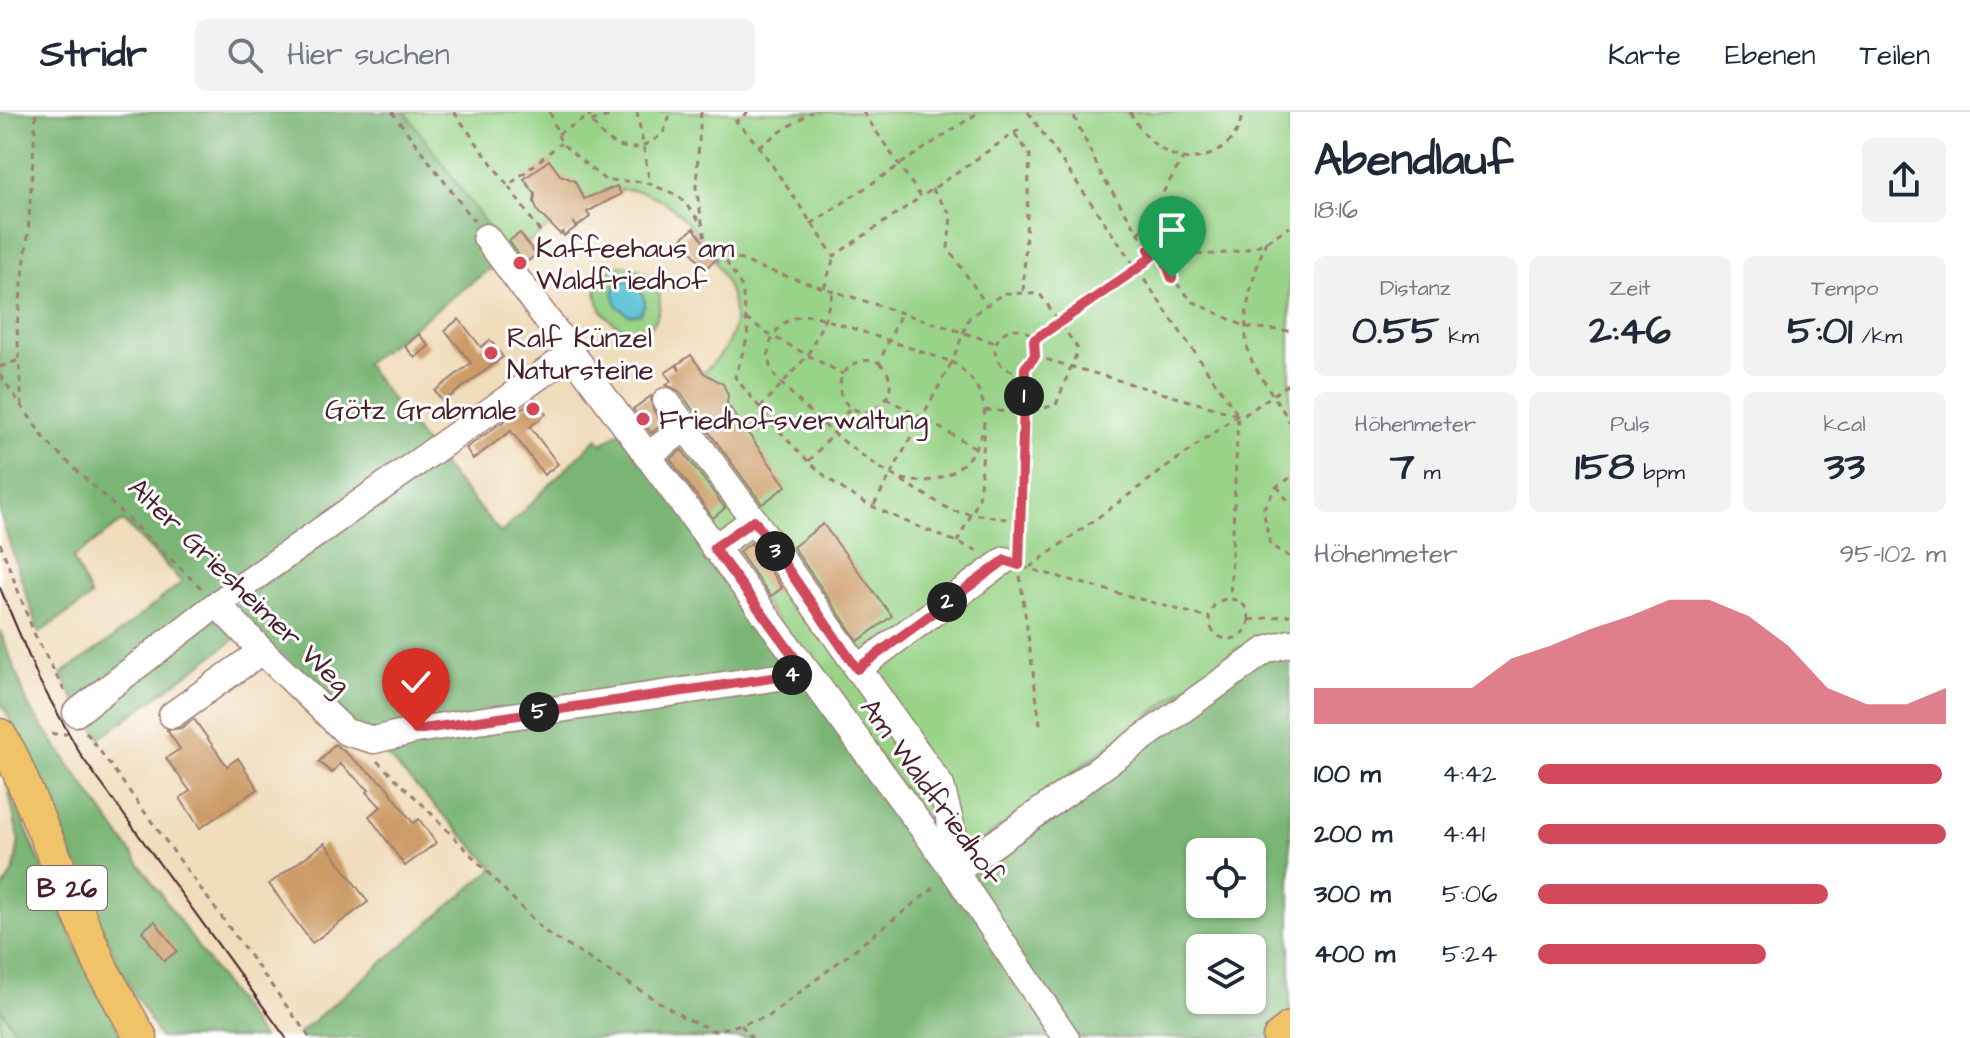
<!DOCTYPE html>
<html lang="de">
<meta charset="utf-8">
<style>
:root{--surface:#fff;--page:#f2f2f3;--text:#1f2937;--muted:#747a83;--line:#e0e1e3;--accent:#d1495b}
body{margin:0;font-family:"Architects Daughter",sans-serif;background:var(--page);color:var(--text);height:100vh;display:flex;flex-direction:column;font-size:30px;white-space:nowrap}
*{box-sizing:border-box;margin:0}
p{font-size:26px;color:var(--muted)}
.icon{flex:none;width:44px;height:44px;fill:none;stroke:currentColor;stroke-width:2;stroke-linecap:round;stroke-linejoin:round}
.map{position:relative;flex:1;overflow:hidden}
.panel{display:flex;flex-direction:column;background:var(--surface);width:680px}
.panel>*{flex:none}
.tools{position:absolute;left:1186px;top:726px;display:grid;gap:16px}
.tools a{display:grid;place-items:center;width:80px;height:80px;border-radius:12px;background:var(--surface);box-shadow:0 2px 6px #0004;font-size:40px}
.pin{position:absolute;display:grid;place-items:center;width:68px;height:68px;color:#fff;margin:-82px -34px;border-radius:50% 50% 50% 0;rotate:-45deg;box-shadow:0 0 8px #0007}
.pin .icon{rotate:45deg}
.km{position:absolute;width:40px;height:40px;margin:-20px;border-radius:50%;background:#222;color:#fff;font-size:22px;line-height:40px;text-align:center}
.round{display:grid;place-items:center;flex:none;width:84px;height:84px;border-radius:12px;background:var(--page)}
.headline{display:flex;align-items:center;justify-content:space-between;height:136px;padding:0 24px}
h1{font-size:44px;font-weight:700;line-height:60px}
.stats{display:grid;grid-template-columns:repeat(3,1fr);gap:12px;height:136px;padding:8px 24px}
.stats div{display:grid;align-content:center;border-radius:12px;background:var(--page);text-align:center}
.stats b{font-size:40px;font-weight:700}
.stats small{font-size:22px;font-weight:400}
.stats p{font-size:22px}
.chart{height:224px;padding:16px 24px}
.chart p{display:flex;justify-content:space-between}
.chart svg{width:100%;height:144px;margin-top:8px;fill:var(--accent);opacity:.7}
ul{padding:0 24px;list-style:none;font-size:26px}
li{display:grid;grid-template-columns:128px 96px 1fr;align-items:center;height:60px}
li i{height:20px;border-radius:10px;background:var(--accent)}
header{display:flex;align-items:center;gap:48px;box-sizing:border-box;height:112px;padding:0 40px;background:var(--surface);border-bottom:2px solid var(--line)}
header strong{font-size:38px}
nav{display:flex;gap:44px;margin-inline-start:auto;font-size:28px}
.search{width:560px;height:72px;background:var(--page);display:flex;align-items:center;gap:20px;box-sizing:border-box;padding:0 28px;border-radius:12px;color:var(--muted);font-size:30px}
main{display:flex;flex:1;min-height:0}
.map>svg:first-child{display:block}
.green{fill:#98d387;stroke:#717959;stroke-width:2}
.forest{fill:#7ab574;stroke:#626a50;stroke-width:2;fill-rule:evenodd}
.water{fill:#5cc3d8;stroke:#537182;stroke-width:2}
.building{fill:#cc9b66}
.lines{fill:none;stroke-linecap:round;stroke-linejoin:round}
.minor-casing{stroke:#9d7e74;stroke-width:29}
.major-casing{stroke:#9d7e74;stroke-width:35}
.path{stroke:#9d7e74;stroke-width:3;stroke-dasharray:6 6;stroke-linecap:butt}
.minor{stroke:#fff;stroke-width:26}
.major{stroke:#f0c369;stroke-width:32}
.tram{stroke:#4a1f2b;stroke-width:2}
.route-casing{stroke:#fff;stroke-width:16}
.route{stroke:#d1495b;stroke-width:10}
.poi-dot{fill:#d1495b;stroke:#fff;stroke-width:3}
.labels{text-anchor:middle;stroke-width:6;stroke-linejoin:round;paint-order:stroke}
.shield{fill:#fff;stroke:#80626b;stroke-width:2}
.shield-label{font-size:26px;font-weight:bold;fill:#4a1f2b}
.poi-label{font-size:28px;fill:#4a1f2b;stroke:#fff;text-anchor:start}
.street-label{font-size:28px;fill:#4a1f2b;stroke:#fff}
</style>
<header>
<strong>Stridr</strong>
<div class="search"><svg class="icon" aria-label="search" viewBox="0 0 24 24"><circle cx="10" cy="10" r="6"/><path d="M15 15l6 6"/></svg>Hier suchen</div>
<nav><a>Karte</a><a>Ebenen</a><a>Teilen</a></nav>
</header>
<main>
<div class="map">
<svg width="1290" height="926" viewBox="0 0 1290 926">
<rect width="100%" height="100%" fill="#fff"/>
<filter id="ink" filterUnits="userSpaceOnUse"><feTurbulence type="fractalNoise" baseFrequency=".0125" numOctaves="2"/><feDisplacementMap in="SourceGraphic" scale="16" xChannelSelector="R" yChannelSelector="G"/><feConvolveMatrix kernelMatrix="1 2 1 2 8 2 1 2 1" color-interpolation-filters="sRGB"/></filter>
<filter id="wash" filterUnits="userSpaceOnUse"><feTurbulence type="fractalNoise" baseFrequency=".006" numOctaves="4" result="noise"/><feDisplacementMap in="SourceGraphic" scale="32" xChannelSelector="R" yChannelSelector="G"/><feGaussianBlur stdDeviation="1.8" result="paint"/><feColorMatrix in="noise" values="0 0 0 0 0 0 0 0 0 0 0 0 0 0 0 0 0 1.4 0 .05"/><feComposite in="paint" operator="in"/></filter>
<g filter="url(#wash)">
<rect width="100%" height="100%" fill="#f0ddbc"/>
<g class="green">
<path d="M402,0H1290V522L1238,536L966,741L950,740L624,303L645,288L653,298C711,255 764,229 715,150L717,148C687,105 653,61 592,84L527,131L536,143L518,156Z"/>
<path d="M620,153C643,154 665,172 659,198C647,257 554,180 620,153Z"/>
<polygon points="0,896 20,926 0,926"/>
</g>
<g class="forest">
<polygon points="0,0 405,0 505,138 496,152 365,252 430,338 78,594 61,562 109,529 182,470 123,409 73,446 91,485 39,521 0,402"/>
<path d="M623,317L944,759L1238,536L1290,522V926H303L299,921L494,756L383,640L245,520L100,626L83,599L440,350L501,421L597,326L602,332ZM1200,740H1252V792H1200ZM1200,836H1252V888H1200Z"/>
<polygon points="0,518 29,595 262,926 160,926 118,852 25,635 0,589"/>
<polygon points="7,672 85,856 122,926 20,926 0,896 0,782 14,757 19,729"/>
</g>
<path class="water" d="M623,168C636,170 643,179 645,192L640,202L629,203L617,194L613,180L618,170Z"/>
<g id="blocks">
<g class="building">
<polygon points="549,48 560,63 575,69 584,87 617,74 621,82 587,100 590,105 564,124 562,120 560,122 538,100 534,90 535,82 524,67"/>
<polygon points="694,116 716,148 704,157 682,126"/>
<polygon points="520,121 536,143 525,151 509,129"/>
<polygon points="459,207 481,235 490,228 503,245 443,290 435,279 471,251 445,218"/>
<polygon points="419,222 429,234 415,246 405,234"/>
<polygon points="691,243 704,261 723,272 728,283 727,292 786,374 762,392 679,279 666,273 671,269 665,261"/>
<polygon points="651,284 653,298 663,312 651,321 633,297"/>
<polygon points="535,287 546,302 530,315 558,352 544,363 511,319 473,347 466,336"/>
<polygon points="682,338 725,396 713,406 670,347"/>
<polygon points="823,412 892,504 858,529 793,435"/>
<polygon points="751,431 782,476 771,484 739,440"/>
<polygon points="194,607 227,654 238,646 258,677 200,716 180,686 190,679 166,646 180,637 167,618 181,616"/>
<polygon points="335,632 386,674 413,711 419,707 436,731 405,754 369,704 381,695 367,680 369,678 340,652 332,661 319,650"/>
<polygon points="325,731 368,790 312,831 269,772"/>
<polygon points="155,809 177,839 164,849 142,819"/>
</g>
</g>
</g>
<g filter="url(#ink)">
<use href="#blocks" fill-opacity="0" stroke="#9d7e74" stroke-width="2"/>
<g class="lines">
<g class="minor-casing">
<g id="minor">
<polyline points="486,125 955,760 1066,926"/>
<polyline points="666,289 754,408 941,674 958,740 955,760"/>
<polyline points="647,344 685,316"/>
<polyline points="714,436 754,408"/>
<polyline points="217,492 262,539 346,620 374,628 416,618 806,561"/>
<polyline points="857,557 1005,448"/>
<polyline points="76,601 217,492 572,241"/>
<polyline points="172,603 262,539"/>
<polyline points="955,760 1266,538 1290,531"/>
</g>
</g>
<g class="major-casing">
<g id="major">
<polyline points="0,623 11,642 103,859 141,926"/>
<polyline points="1279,926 1290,916"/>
</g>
</g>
<g class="path">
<polyline points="392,0 474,109"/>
<polyline points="454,0 508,74 561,31"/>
<polyline points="550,0 561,31 605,68 645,70 679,84 701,111"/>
<path d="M588,0C594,18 612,37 633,36C643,36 655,27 663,22L671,0"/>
<polyline points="637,0 650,71"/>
<polyline points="701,0 696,75 706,133 758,155 996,231"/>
<polyline points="748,0 736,9 759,34 834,144 921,85"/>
<polyline points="863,0 921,85 1020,17"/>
<polyline points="1028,0 1238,303 1230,486"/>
<path d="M1130,0C1138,16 1152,33 1168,41C1199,57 1240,36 1242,0"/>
<polyline points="591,9 624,0"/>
<polyline points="558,22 589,4"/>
<polyline points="1015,22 1030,43 1023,182"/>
<polyline points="759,34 811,0"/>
<polyline points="509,75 541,121"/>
<polyline points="932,77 951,103 948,136 986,192"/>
<polyline points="573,110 576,115"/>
<polyline points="811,112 979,0"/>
<polyline points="1139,122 1183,46"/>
<path d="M1266,129C1254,162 1235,217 1253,251C1264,271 1278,290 1290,310"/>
<path d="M1149,137C1183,143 1223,146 1257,134C1268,129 1279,121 1290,115"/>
<path d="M720,139L742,175L748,224L735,265C773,312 810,361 864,390C900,409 941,423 979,439"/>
<polyline points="1162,139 1172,166 1192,189 1246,215 1290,219"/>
<polyline points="824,176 834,145"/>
<polyline points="746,207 772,224 843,262"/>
<circle cx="1016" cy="238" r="21"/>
<polyline points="1034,228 1153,143 1102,64 1072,0"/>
<polyline points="1035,244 1238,303"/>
<path d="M879,251C906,272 879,312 852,296C824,279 848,238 879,251L901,201"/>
<polyline points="677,253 681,261"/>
<polyline points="0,255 19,248"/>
<polyline points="0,263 47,330 203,478"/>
<polyline points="886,286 976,336"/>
<polyline points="22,295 17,213 28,123 36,0"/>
<polyline points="760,296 808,243 825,206 833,179"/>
<polyline points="809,349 834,321 850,295"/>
<path d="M891,362L952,250L813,203C797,204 785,207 776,220C767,232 766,249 773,261C777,268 784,274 790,280C818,310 850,336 885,359C956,402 1028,299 952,250L969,206L1004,181L1040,182L1078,237L1056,293L1023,301L985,298"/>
<polyline points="1290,366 1277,374 1263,397 1270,433 1290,445"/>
<polyline points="1277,374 1290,392"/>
<polyline points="874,393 891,362 952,399 1020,409"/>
<polyline points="957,430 979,387 985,315"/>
<polyline points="0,431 34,521 66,582"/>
<polyline points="1020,432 1025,256"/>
<polyline points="1023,455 1209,506"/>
<polyline points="1030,455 1238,303 1243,304 1290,271"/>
<polyline points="1020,464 1040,612"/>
<circle cx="1229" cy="507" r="20"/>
<polyline points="1250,508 1290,503"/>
<polyline points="86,620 310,926"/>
<polyline points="51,622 67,622"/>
<polyline points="377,649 423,693 544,819 685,906 714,919 768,905 939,772"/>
<polyline points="741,913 752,926"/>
</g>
<use href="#minor" class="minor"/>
<use href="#major" class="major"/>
<polyline class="tram" points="0,476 39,568 82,645 286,926"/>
</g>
</g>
<g class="lines" filter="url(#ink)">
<g class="route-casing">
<polyline id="route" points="416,618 806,561 714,436 754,408 857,557 1005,448 1019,453 1025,256 1035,244 1034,228 1138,156 1153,143 1149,137 1162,139 1172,166"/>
</g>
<use href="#route" class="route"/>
</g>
<g class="poi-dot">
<circle cx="520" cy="151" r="8"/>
<circle cx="491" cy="241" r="8"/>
<circle cx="533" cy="297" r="8"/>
<circle cx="643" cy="307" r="8"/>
</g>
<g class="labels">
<rect class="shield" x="27" y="754" width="80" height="44" rx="6"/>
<g class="shield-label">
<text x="67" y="785">B 26</text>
</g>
<g class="poi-label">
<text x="536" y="145">Kaffeehaus am<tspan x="536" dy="32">Waldfriedhof</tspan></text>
<text x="507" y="235">Ralf Künzel<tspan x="507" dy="32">Natursteine</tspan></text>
<text x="517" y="307" text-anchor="end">Götz Grabmale</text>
<text x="659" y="317">Friedhofsverwaltung</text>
</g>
<g class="street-label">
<text transform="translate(240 473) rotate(44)" y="10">Alter Griesheimer Weg</text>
<text transform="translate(933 679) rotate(54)" y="10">Am Waldfriedhof</text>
</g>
</g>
</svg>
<div class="tools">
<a><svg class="icon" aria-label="locate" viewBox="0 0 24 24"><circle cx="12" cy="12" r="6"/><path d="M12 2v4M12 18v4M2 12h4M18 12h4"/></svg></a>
<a><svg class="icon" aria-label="layers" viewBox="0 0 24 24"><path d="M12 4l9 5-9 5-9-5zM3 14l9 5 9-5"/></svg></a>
</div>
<div class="pin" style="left:1172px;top:166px;background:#1e9e55"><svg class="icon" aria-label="arrive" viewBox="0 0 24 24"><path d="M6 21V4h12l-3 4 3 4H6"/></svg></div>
<div class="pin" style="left:416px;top:618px;background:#d93025"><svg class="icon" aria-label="check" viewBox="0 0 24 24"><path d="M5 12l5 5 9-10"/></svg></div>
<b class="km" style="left:1024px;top:284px">1</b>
<b class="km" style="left:947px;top:490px">2</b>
<b class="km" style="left:775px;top:439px">3</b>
<b class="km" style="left:792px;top:563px">4</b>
<b class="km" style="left:539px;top:600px">5</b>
</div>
<section class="panel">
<div class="headline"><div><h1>Abendlauf</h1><p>18:16</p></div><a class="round"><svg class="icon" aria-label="share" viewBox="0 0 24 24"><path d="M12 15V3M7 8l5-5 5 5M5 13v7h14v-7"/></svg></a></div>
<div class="stats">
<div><p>Distanz</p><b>0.55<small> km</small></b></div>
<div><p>Zeit</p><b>2:46</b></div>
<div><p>Tempo</p><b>5:01<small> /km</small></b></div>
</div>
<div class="stats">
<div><p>Höhenmeter</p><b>7<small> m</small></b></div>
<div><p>Puls</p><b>158<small> bpm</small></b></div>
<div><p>kcal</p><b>33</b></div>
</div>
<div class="chart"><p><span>Höhenmeter</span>95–102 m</p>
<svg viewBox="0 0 160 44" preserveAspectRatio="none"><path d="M0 44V33L10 33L20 33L30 33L40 33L50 24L60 20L70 15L80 11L90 6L100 6L110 11L120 20L130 33L140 38L150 38L160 33V44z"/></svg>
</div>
<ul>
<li><b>100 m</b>4:42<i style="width:99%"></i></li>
<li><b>200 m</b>4:41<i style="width:100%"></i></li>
<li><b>300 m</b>5:06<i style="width:71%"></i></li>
<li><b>400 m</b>5:24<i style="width:56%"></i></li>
</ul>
</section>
</main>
